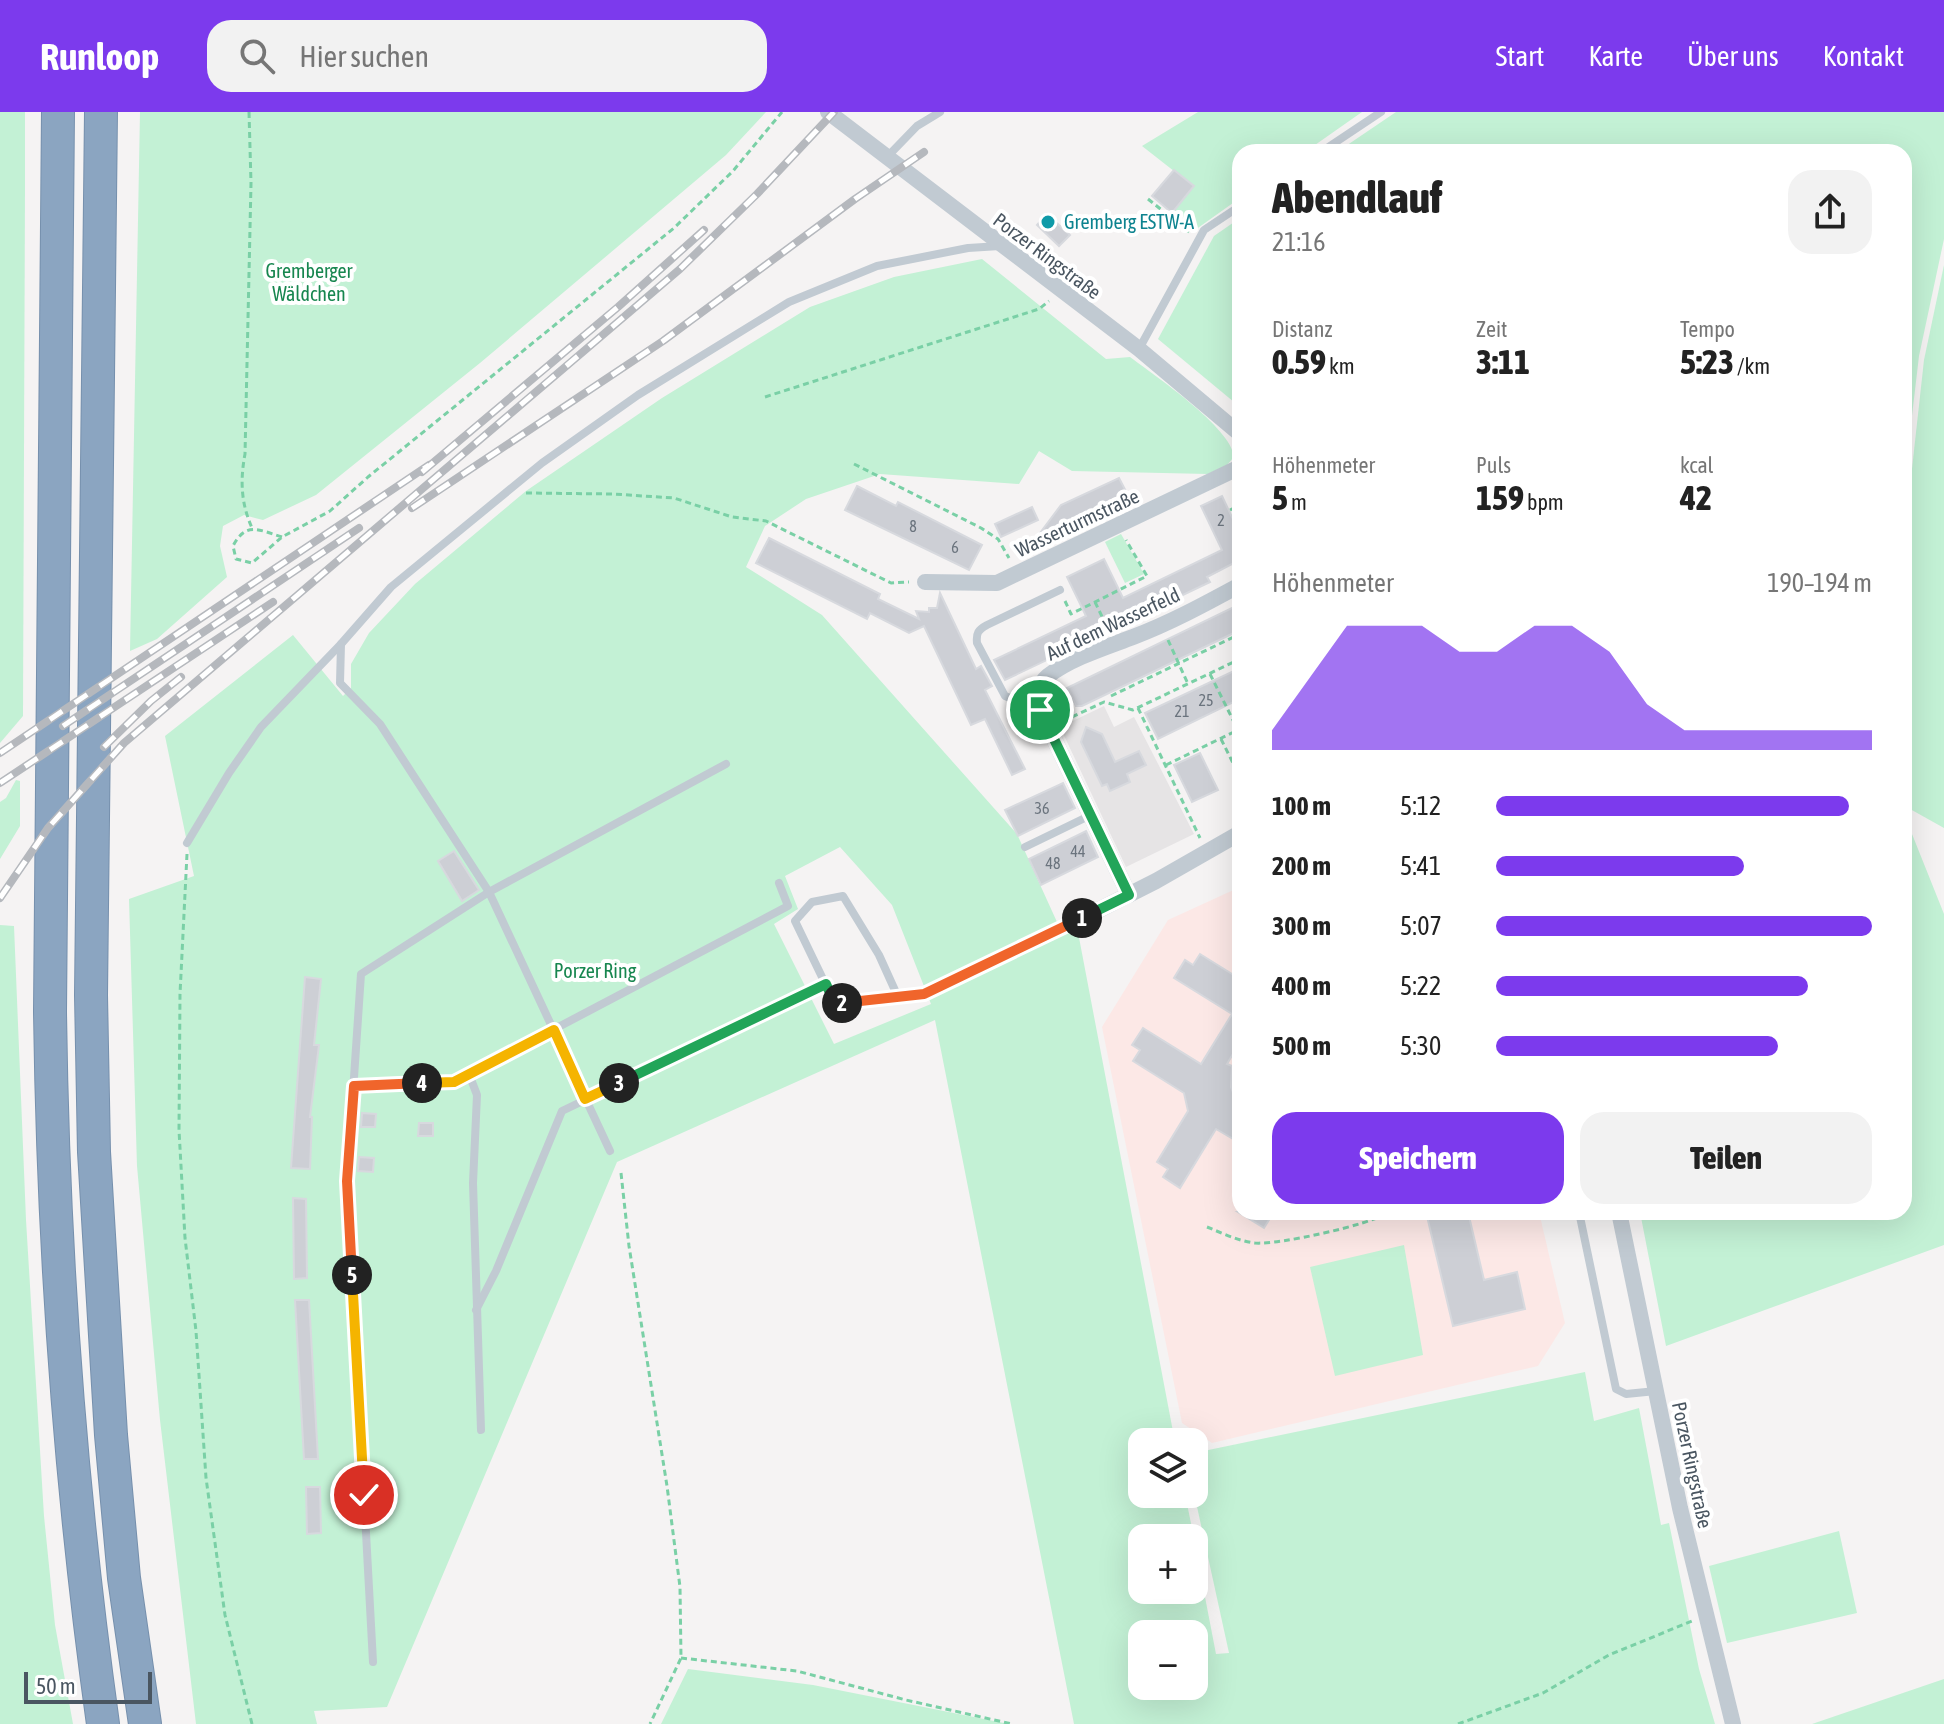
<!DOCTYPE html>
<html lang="de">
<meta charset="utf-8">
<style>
:root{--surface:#fff;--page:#f2f2f2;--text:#222;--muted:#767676;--accent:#7c3aed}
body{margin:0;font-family:"Asap Condensed",sans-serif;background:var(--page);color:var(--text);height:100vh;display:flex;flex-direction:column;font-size:30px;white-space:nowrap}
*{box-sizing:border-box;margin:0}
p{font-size:26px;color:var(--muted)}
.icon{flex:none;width:44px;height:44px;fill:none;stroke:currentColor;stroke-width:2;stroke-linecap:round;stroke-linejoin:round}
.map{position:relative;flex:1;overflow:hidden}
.panel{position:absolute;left:1232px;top:32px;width:680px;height:1076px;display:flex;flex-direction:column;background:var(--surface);border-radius:24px;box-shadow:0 8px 32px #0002}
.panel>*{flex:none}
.buttons{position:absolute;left:1128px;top:1316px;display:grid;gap:16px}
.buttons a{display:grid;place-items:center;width:80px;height:80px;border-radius:16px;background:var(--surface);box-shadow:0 8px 32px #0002;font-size:40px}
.scale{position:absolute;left:24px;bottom:20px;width:128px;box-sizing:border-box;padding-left:8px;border:4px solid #4a5661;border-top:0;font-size:22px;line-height:28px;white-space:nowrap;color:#4a5661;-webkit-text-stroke:6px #fff;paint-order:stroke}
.pin{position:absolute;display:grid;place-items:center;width:68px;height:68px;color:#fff;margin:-34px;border:4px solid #fff;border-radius:50%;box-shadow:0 2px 8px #0007}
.km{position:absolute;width:40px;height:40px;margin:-20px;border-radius:50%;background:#222;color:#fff;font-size:22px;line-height:40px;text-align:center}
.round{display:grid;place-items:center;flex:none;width:84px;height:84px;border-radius:24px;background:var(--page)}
.headline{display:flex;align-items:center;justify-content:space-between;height:136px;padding:0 40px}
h1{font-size:44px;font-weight:800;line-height:60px}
.metrics{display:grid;grid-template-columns:repeat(3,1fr);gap:12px;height:136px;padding:8px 40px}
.metrics div{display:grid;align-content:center}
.metrics b{font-size:34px;font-weight:800}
.metrics small{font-size:22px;font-weight:400}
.metrics p{font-size:22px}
.chart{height:224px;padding:16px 40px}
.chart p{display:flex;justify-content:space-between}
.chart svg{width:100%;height:144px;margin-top:8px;fill:var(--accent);opacity:.7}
.cta{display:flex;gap:16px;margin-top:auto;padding:16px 40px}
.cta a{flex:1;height:92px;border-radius:24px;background:var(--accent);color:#fff;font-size:32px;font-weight:800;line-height:92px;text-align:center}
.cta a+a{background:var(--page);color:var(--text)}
ul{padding:0 40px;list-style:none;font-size:26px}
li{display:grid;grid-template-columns:128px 96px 1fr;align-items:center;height:60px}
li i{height:20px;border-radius:10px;background:var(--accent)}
header{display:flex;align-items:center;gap:48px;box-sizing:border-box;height:112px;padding:0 40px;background:var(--accent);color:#fff}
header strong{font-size:38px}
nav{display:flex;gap:44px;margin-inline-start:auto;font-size:28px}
.search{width:560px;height:72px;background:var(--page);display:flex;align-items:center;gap:20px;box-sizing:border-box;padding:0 28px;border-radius:24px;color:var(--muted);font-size:30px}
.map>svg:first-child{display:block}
.education{fill:#e6e4e5}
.medical{fill:#fce8e6}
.green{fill:#c3f1d5;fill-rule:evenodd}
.building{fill:#cdcfd5;stroke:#d7d9de;stroke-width:2}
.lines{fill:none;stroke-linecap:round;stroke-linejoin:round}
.highway-casing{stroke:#7690ad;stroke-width:34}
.path{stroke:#7ad0a6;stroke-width:3;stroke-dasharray:6 4;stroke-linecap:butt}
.lane{stroke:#c1cad2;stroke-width:8}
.street{stroke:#c1cad2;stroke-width:16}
.highway{stroke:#8ba5c1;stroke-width:32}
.rail-casing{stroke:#b5b8bd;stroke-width:8}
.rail{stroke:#fff;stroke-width:5;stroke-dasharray:15;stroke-linecap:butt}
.split-1-casing{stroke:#fff;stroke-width:16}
.split-2-casing{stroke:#fff;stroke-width:16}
.split-3-casing{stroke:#fff;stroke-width:16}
.split-4-casing{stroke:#fff;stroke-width:16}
.split-5-casing{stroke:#fff;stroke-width:16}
.split-6-casing{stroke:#fff;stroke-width:16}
.split-1{stroke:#22a559;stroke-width:10}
.split-2{stroke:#f0652b;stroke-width:10}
.split-3{stroke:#22a559;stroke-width:10}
.split-4{stroke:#f5b400;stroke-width:10}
.split-5{stroke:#f0652b;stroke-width:10}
.split-6{stroke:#f5b400;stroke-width:10}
.culture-dot{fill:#0f9aa8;stroke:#fff;stroke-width:3}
.labels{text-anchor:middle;stroke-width:8;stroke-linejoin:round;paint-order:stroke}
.number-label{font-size:16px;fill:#6b747e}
.culture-label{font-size:20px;fill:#0d838f;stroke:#fff;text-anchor:start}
.street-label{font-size:20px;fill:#4a5661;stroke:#fff}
.park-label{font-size:20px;fill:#17864f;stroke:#fff}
</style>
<header>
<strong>Runloop</strong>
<div class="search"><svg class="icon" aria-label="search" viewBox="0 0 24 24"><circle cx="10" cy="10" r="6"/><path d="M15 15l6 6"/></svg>Hier suchen</div>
<nav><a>Start</a><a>Karte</a><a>Über uns</a><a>Kontakt</a></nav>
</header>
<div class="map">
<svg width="1944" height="1612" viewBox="0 0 1944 1612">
<rect width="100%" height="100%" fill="#f5f3f3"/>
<polygon class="education" points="1104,594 1114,615 1134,605 1194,722 1126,755 1060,615"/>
<polygon class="medical" points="1240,775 1240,1100 1539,1100 1565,1211 1538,1254 1212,1331 1182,1311 1102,915 1168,808"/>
<g class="green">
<polygon points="0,0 25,0 25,77 23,604 0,631"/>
<polygon points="140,0 766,0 726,43 480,251 316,383 263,408 244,403 223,414 220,434 227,465 157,527 130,539"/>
<polygon points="1198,0 1362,0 1305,40 1240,40 1240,86 1195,118 1174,98 1193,74 1142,34"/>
<polygon points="1396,0 1944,0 1944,127 1919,244 1904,372 1904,40 1337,40"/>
<polygon points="1240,106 1240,295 1158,227 1214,124"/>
<path d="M982,147L1106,247L1130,245C1154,263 1232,316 1234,345L1227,353L1208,362L1072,359L1039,339L1019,372L880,362L806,387L765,414L746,455L822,503L1017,722L1062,821L1077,815L1175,1330H1142V1382H1185L1194,1426H1142V1478H1194V1428L1216,1542L1229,1541L1194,1381V1341L1585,1260L1594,1309L1639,1296L1661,1413L1669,1411L1699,1557L1715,1612H1074L935,908L617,1050L387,1595L314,1599L317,1612H196L160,1308L137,1054L129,787L194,764L165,624L293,523L343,584L351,576V552L369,521L415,472L526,379L662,286L810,195L894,165ZM840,735L892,793L931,892L834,932L774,812L798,797L785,764ZM1142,1522H1194V1574H1142Z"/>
<polygon points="1944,153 1944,716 1910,697 1904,682 1904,429 1924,248"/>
<polygon points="1121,422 1144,462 1125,471 1105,430"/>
<polygon points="16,668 20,669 20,714 0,747 0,690 6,686"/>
<polygon points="1904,702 1944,802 1944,1133 1666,1234 1640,1100 1904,1100"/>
<polygon points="0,813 14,814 26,1108 44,1404 55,1513 73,1612 0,1612"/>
<polygon points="1404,1133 1423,1243 1335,1264 1310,1155"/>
<polygon points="1839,1419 1857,1501 1727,1531 1709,1454"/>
<polygon points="688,1557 813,1573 1009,1612 661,1612"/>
<polygon points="1944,1567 1944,1612 1812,1612"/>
</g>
<g class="building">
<polygon points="1174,58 1194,74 1172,101 1152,84"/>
<polygon points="1047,102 1070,123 1059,134 1037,113"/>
<polygon points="1119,366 1131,389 1028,437 1061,393"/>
<polygon points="857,374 896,394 898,390 982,433 969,458 845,398"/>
<polygon points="1222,384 1240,422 1240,448 1207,465 1210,470 1005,568 994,548 1086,504 1067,465 1104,447 1123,486 1222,438 1201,394"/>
<polygon points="1032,395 1038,408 1001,425 995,412"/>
<polygon points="769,426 880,482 878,487 919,507 916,499 929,500 929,496 937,496 940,481 976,557 981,554 992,574 985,578 1025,657 1012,663 985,607 971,613 924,514 909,521 870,501 867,507 756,451"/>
<polygon points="1240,492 1240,518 1082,594 1076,594 1067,576"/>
<polygon points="1240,556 1240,587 1158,627 1145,601"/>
<polygon points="1086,615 1102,622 1115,650 1139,639 1146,653 1127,662 1130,670 1110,679 1107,672 1102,674 1081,630"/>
<polygon points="1200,641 1218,678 1192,690 1174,653"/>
<polygon points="1063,671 1075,696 1018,724 1005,698"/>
<polygon points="1086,719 1098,745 1041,773 1029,747"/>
<polygon points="454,739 479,778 462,789 438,749"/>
<polygon points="1200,842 1240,867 1240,930 1227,952 1232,954 1231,975 1240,1000 1240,1031 1216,1017 1180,1076 1163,1065 1168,1057 1157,1050 1188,999 1184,981 1133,949 1140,938 1132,933 1143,916 1201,952 1232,902 1174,866 1185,848 1193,853"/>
<polygon points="305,865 321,867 314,933 319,933 310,1005 312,1005 310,1057 291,1056"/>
<polygon points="362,1001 376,1002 375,1015 361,1015"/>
<polygon points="419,1011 433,1011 433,1024 418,1024"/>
<polygon points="359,1045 374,1046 373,1060 358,1059"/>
<polygon points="293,1086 306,1087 307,1166 294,1167"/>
<polygon points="1238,1100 1274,1100 1264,1116"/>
<polygon points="1426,1100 1468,1100 1484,1168 1517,1160 1525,1197 1453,1214"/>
<polygon points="295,1188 309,1188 318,1347 304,1347"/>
<polygon points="306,1375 320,1375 321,1421 307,1422"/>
</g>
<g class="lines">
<g class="highway-casing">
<g id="highway">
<path d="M58,0L50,899C53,1138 70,1375 103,1612"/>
<polyline points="101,0 91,883 94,1040 111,1323 124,1466 145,1612"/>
</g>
</g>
<g class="path">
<path d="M249,0L251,71L245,342C240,369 241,391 252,416"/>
<polyline points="1148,87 1189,120"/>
<polyline points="765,285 1039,197 1049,189"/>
<polyline points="854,352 981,416 998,427 1009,446"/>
<polyline points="526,381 613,382 674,386 732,405 766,409 891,471 909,470"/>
<polyline points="1230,398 1236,395 1240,403"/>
<path d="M282,425C259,418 246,409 233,434L236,447L252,451L282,425L330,399L368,365L674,116L733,59L782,0"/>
<polyline points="1065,489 1071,502 1147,464 1126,428"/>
<polyline points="1095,490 1107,515"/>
<polyline points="1168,528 1188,572"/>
<polyline points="1210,562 1238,618"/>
<polyline points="1111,584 1240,522"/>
<polyline points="1138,596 1200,726"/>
<polyline points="1063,609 1104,590 1133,598 1240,547"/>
<polyline points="1221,627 1240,665"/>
<polyline points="1166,653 1240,617"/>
<polyline points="187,742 180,882 179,1018 185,1126 196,1219 206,1366 225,1503 252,1612"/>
<polyline points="621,1061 629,1134 667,1374 680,1475 681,1546 650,1612"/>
<path d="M1207,1115C1222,1121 1238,1129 1255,1131C1279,1133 1369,1113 1390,1100"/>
<polyline points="681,1546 797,1559 906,1588 1012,1612"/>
<polyline points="1458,1612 1543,1581 1609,1543 1692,1509"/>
</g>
<g class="lane">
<polyline points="1321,40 1381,0"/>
<polyline points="887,45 917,14 940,0"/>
<polyline points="1139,237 1204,118 1240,94"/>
<path d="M1039,574L1010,586L1005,584L977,531C976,521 978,518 987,513L1060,478"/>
<polyline points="187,731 229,661 261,615 341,532"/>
<polyline points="1025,735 1091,703"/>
<polyline points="898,885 879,843 843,784 812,790 795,809 835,892 924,882 1071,812"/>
<polyline points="469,962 477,983 473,1071 481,1318"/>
<polyline points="354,974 454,970 788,794 779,771"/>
<polyline points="610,1039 489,780 380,612 340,571 341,532 391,475 542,351 638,283 789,190 877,154 968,136 1000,134"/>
<polyline points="1579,1100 1616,1277 1626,1282 1656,1279"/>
<polyline points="476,1198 496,1159 562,999 826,872"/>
<polyline points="373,1550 347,1069 361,862 489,780 726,652"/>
</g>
<g class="street">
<polyline points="828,0 1139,237 1240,322"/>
<polyline points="925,470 997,471 1240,355"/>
<path d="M1129,783L1040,598C1039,585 1037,573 1048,564C1071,546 1107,535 1133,525C1170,511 1205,492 1240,473"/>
<polyline points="1071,812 1156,769 1240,721"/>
<polyline points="1619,1100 1680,1396 1733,1612"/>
</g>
<use href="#highway" class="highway"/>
<g class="rail-casing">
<g id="rail">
<polyline points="422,360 618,195 704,118"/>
<polyline points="412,396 663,229 855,87 924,40"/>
<polyline points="63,614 359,416"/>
<polyline points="104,635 151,589 181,565"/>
<polyline points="0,641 429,353"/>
<polyline points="0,671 273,490"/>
<polyline points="0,786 48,716 124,631 680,157 757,82 834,0"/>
</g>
</g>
<use href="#rail" class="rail"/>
</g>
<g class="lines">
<g class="split-1-casing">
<polyline id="split-1" points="1040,598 1129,783 1082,806"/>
</g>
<g class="split-2-casing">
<polyline id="split-2" points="842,891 924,882 1082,806"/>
</g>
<g class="split-3-casing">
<polyline id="split-3" points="619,971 826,872 835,892 842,891"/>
</g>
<g class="split-4-casing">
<polyline id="split-4" points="422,971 454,970 554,918 585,987 619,971"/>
</g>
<g class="split-5-casing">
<polyline id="split-5" points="352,1163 347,1069 354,974 422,971"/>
</g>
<g class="split-6-casing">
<polyline id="split-6" points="352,1163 364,1383"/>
</g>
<use href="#split-1" class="split-1"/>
<use href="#split-2" class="split-2"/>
<use href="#split-3" class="split-3"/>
<use href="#split-4" class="split-4"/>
<use href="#split-5" class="split-5"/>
<use href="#split-6" class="split-6"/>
</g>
<circle class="culture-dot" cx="1048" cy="110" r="8"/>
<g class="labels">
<g class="number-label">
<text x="1221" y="414">2</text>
<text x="913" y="420">8</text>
<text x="955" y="441">6</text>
<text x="1206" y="594">25</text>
<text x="1182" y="605">21</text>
<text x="1042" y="702">36</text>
<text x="1078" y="745">44</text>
<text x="1053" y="757">48</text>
</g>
<g class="culture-label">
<text x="1064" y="117">Gremberg ESTW-A</text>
</g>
<g class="street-label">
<text transform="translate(1047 144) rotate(37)" y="7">Porzer Ringstraße</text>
<text transform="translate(1077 411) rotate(-25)" y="7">Wasserturmstraße</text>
<text transform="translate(1113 512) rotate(-25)" y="7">Auf dem Wasserfeld</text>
<text transform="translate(1692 1353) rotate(78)" y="7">Porzer Ringstraße</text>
</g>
<g class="park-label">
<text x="309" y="166">Gremberger<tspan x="309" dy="23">Wäldchen</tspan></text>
<text x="595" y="866">Porzer Ring</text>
</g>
</g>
</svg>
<div class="buttons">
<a><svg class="icon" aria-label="layers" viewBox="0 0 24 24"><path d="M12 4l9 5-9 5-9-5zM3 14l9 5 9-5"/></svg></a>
<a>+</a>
<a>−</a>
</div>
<div class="scale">50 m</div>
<div class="pin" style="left:1040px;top:598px;background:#1e9e55"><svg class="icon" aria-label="arrive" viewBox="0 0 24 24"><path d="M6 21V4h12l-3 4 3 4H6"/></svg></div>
<div class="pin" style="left:364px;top:1383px;background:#d93025"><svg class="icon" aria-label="check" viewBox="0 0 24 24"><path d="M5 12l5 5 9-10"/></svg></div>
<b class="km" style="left:1082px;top:806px">1</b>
<b class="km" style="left:842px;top:891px">2</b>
<b class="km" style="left:619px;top:971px">3</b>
<b class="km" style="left:422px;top:971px">4</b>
<b class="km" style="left:352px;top:1163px">5</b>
<section class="panel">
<div class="headline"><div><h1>Abendlauf</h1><p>21:16</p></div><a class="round"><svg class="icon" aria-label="share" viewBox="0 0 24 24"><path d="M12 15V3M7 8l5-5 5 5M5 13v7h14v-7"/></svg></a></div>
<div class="metrics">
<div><p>Distanz</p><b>0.59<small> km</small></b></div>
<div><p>Zeit</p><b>3:11</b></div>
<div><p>Tempo</p><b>5:23<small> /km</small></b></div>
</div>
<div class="metrics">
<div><p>Höhenmeter</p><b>5<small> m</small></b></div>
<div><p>Puls</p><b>159<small> bpm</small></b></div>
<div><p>kcal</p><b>42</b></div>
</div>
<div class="chart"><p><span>Höhenmeter</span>190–194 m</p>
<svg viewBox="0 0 160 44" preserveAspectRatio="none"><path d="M0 44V38L10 22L20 6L30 6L40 6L50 14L60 14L70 6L80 6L90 14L100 30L110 38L120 38L130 38L140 38L150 38L160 38V44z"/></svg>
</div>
<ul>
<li><b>100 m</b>5:12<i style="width:94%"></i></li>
<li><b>200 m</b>5:41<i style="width:66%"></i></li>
<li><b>300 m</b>5:07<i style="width:100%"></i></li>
<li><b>400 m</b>5:22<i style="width:83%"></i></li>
<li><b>500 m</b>5:30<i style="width:75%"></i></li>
</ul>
<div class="cta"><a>Speichern</a><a>Teilen</a></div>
</section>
</div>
